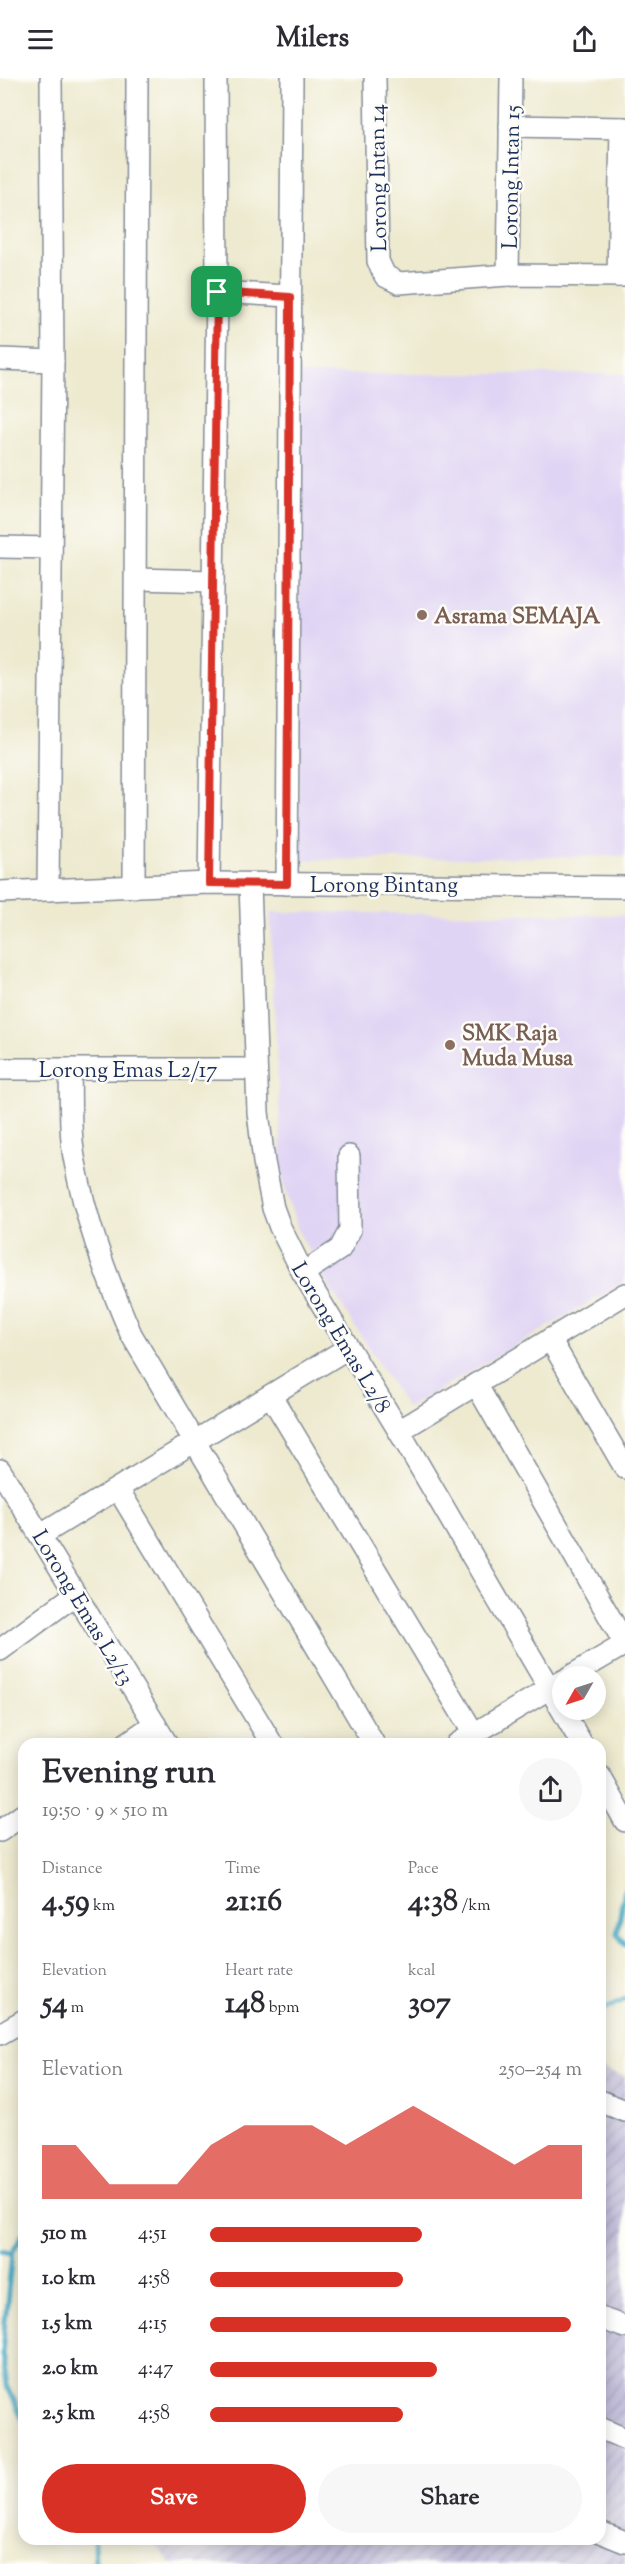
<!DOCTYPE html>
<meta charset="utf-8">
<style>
:root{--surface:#fff;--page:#f7f7f7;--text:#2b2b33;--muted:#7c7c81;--accent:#d93025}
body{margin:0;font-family:"Sorts Mill Goudy",serif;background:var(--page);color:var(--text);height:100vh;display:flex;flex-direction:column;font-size:22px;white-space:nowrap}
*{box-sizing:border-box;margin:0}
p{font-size:20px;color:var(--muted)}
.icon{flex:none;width:33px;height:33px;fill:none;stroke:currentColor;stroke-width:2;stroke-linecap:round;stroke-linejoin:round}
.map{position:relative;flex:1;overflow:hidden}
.sheet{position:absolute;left:18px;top:1660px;width:588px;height:807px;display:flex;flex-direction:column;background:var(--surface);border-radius:18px;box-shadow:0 3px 15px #0003}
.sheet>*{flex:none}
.needle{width:39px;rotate:231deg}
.fabs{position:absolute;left:552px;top:1588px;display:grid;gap:12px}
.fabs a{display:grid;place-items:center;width:54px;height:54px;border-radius:50%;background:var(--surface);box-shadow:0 3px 15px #0003;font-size:30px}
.pin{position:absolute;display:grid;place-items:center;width:51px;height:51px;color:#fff;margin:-26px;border-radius:12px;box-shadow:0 3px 9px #0006}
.round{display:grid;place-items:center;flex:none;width:63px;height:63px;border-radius:32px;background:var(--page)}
.headline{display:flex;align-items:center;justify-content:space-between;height:102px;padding:0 24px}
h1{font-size:33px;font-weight:800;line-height:45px}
.stats{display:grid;grid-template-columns:repeat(3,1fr);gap:9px;height:102px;padding:6px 24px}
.stats div{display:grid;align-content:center}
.stats b{font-size:30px;font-weight:800}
.stats small{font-size:16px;font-weight:400}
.stats p{font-size:16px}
.chart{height:168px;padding:12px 24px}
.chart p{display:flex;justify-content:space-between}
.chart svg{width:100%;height:108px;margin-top:6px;fill:var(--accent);opacity:.7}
.primary-button{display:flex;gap:12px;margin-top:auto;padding:12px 24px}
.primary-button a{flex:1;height:69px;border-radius:36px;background:var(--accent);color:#fff;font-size:24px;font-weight:800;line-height:69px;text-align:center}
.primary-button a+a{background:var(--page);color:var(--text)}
ul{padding:0 24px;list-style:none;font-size:20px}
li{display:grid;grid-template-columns:96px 72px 1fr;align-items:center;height:45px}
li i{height:15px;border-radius:8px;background:var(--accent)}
header{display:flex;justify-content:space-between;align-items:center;height:78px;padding:0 24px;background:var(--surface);font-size:27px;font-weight:800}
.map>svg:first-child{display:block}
.built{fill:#e0d4f4}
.industrial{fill:url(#industrial-furrows)}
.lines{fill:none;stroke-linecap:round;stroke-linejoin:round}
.stream{stroke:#45a9c5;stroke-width:5}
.minor-casing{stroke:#848c97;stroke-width:24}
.minor{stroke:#fff;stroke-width:21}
.route-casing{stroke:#fff;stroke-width:12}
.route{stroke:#d93025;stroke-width:8}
.education-dot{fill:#8d6e63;stroke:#fdfcf7;stroke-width:2}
.labels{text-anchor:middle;stroke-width:5;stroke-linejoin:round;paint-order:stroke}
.street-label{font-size:22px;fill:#1b2f5e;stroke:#fdfcf7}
.education-label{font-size:22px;font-weight:bold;fill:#785e54;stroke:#fdfcf7;text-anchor:start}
</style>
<header><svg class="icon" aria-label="menu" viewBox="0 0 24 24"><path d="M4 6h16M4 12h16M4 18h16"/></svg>Milers<svg class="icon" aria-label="share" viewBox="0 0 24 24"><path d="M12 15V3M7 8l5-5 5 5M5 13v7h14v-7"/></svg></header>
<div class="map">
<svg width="625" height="2486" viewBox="0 0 625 2486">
<defs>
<pattern id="industrial-furrows" width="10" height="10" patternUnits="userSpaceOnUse" patternTransform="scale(1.5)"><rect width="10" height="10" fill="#c4c0db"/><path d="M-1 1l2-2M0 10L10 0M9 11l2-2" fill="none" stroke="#a8a5be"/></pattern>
</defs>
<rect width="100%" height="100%" fill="#fdfcf7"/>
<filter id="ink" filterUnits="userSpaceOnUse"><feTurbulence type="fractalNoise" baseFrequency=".0167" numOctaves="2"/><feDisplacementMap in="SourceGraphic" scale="12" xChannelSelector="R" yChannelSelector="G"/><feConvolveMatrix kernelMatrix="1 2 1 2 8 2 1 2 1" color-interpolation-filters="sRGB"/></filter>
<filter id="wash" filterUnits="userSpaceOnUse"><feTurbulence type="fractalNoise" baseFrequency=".008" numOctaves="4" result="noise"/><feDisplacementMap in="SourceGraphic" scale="24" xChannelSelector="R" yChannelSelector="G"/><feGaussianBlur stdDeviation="1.35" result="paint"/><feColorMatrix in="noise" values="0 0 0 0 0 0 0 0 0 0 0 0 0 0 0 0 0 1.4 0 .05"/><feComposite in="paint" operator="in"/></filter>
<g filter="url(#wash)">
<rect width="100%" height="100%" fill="#eeead0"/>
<g class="built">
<polygon points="299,296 625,296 625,778 299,782"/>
<polygon points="270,834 625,837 625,1204 407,1330 328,1206 299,1155 287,1118 282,1097"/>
</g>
<polygon class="industrial" points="600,1990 625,1999 625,2486 172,2486 151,2462 600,2462"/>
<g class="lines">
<g class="stream">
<polyline points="625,1811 617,1856 625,1866"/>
<polyline points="600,1934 625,1921"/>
<polyline points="24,2154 12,2175 2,2275 7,2307 24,2344"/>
<polyline points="0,2173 12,2175"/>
<polyline points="94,2462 95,2486"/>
</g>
</g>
</g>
<g filter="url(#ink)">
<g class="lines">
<g class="minor-casing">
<g id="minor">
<polyline points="375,0 378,183 385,198 399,205 508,197 625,198"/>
<polyline points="510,48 625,50"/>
<polyline points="508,197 511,0"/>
<polyline points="618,198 621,50"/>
<polyline points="217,214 290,218"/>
<polyline points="0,281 53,283"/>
<polyline points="0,469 51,470"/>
<polyline points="136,501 213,503"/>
<polyline points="209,805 217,214 216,0"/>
<polyline points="250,806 258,1034 264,1084 273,1130 280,1149 303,1195 399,1353 582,1666"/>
<polyline points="287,806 292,0"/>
<polyline points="134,809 137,0"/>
<polyline points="48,812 53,283 51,0"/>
<polyline points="0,814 209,805 625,809"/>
<polyline points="0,991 256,991"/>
<path d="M70,991C71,1020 69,1051 74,1079C85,1141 106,1198 131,1256L374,1666"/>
<polyline points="303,1195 340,1171 350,1152 349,1078"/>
<polyline points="550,1261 625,1390"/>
<polyline points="476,1306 625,1566"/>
<polyline points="271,1318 474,1656"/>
<polyline points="399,1353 625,1216"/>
<polyline points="0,1392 167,1666"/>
<polyline points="118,1411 272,1666"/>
<polyline points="41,1457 348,1270"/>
<polyline points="0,1572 76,1516"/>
<polyline points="569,1599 625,1566"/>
<polyline points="126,1666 155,1646"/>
<polyline points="457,1666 562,1603"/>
<polyline points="600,1698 625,1743"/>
<polyline points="0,1753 24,1736"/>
<polyline points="0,1956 24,1942"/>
<polyline points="600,2023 625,2033"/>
<polyline points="600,2240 625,2249"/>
<polyline points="600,2350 625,2361"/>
<polyline points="600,2454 625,2464"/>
</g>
</g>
<use href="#minor" class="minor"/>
</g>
</g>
<g class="lines" filter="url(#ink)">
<g class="route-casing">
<polygon id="route" points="217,214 290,219 287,806 209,805"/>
</g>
<use href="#route" class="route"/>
</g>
<g class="education-dot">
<circle cx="422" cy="537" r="6"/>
<circle cx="450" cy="967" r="6"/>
</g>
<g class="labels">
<g class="street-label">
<text transform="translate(510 99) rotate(-89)" y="8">Lorong Intan 15</text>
<text transform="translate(377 100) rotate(-91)" y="8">Lorong Intan 14</text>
<text x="384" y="814">Lorong Bintang</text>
<text x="128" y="999">Lorong Emas L2/17</text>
<text transform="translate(342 1259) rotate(59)" y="8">Lorong Emas L2/8</text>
<text transform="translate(84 1529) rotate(59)" y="8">Lorong Emas L2/13</text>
</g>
<g class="education-label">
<text x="434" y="545">Asrama SEMAJA</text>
<text x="462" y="962">SMK Raja<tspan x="462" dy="25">Muda Musa</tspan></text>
</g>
</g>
</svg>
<div class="fabs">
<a><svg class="needle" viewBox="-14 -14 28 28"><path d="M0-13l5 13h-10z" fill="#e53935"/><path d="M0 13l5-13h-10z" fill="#7c7c81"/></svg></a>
</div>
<div class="pin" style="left:217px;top:214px;background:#1e9e55"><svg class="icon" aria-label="arrive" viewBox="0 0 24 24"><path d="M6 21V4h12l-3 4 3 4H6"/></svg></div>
<section class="sheet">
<div class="headline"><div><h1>Evening run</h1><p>19:50 · 9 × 510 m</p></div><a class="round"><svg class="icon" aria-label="share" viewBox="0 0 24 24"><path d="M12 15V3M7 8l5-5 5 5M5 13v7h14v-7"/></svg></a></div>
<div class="stats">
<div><p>Distance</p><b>4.59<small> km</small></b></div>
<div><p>Time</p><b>21:16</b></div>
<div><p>Pace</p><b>4:38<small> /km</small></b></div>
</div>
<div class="stats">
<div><p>Elevation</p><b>54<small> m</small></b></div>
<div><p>Heart rate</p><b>148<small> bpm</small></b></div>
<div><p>kcal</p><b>307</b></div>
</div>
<div class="chart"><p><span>Elevation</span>250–254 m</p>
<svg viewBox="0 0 160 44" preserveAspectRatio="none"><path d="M0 44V22L10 22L20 38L30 38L40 38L50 22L60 14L70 14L80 14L90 22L100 14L110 6L120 14L130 22L140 30L150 22L160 22V44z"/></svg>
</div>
<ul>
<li><b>510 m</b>4:51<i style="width:57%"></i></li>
<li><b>1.0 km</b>4:58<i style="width:52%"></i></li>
<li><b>1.5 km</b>4:15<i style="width:97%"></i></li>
<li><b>2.0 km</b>4:47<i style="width:61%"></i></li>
<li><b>2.5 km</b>4:58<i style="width:52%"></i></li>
</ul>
<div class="primary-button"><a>Save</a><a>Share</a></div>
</section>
</div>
